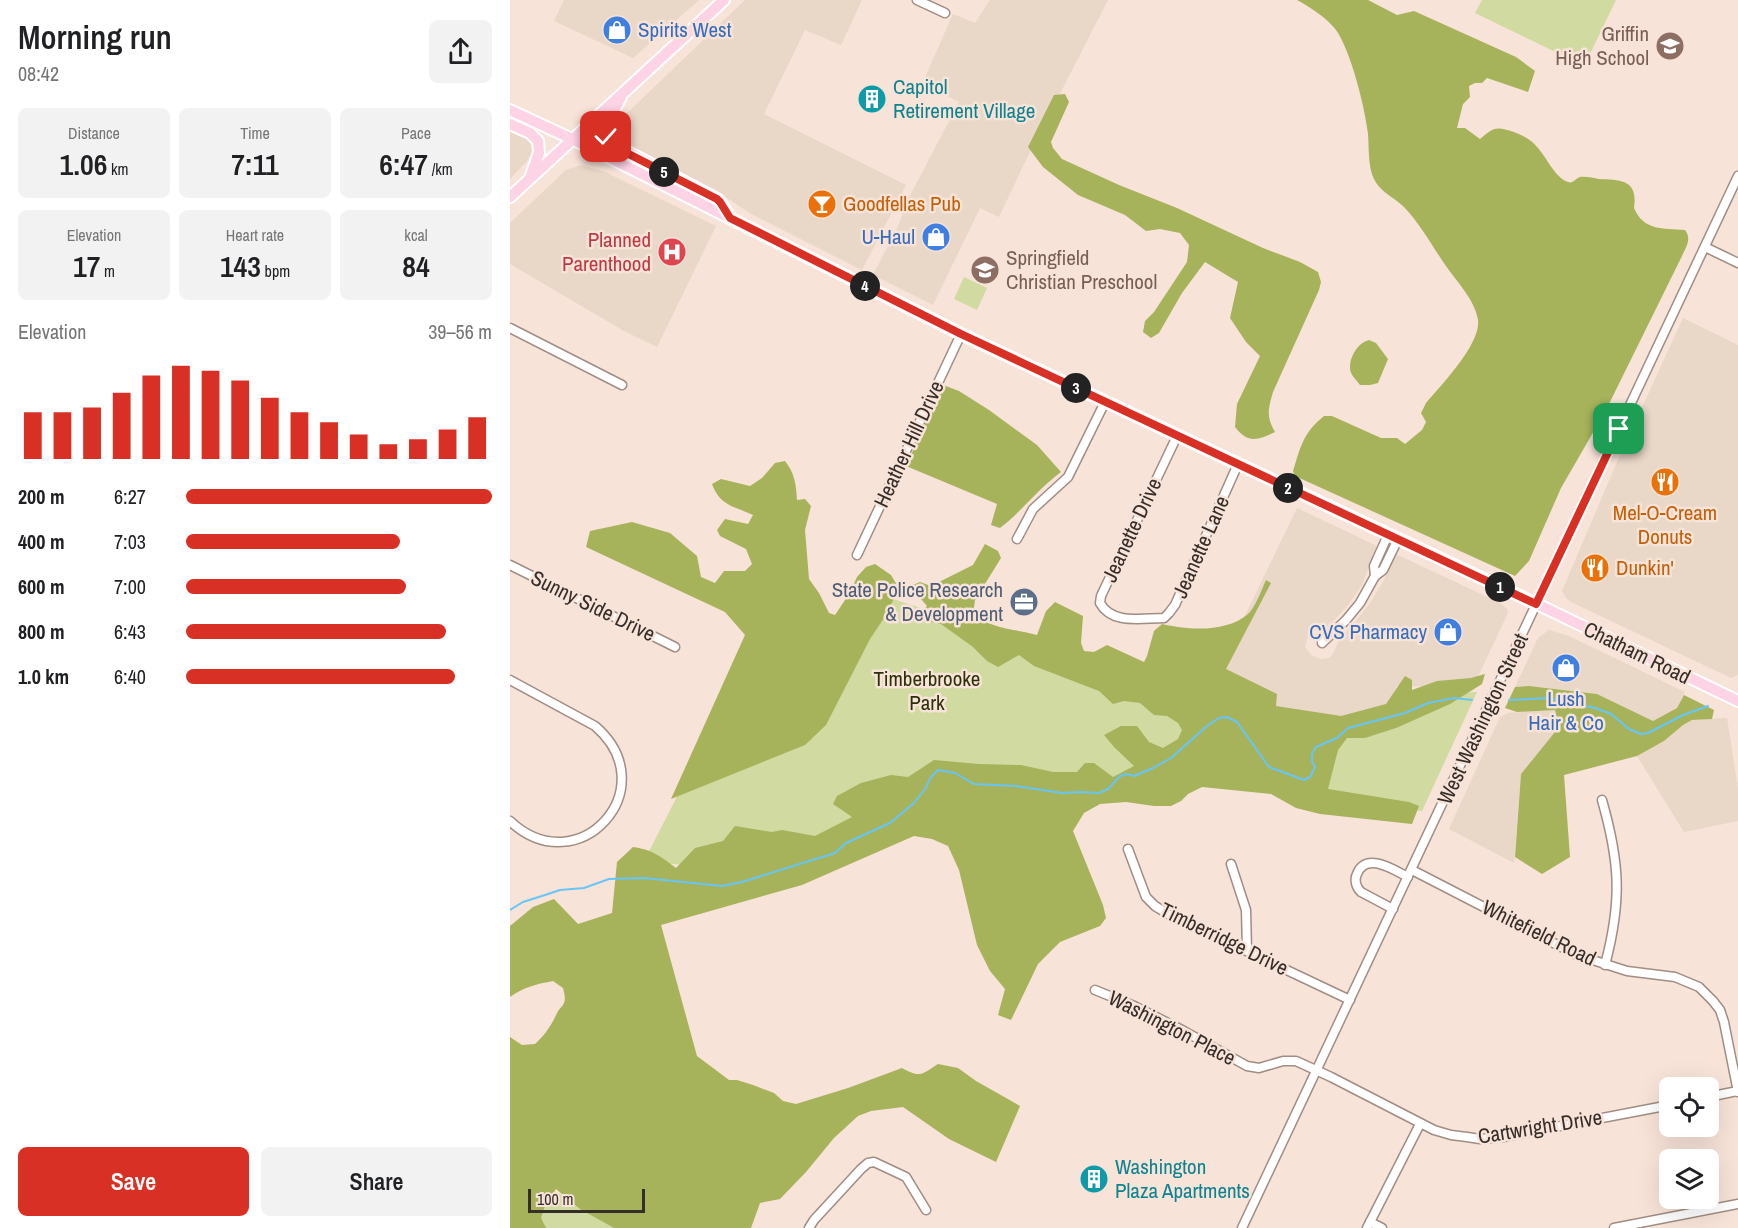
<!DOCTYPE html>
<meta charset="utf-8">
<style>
:root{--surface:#fff;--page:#f2f2f2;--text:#202124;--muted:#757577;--accent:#d93025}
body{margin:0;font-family:"Archivo Narrow",sans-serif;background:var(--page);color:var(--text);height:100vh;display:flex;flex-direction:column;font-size:22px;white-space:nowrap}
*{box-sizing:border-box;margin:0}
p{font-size:20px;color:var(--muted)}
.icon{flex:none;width:33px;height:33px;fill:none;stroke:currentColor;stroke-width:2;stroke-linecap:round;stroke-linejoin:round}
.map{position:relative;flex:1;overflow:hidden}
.details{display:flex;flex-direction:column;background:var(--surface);width:510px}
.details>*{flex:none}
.fabs{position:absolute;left:1149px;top:1077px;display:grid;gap:12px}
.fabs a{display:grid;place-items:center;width:60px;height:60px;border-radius:9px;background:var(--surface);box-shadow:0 6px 24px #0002;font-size:30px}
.scale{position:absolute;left:18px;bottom:15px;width:117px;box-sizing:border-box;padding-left:6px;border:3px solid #352d29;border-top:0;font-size:16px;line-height:21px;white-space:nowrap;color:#352d29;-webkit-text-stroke:4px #f8e3d8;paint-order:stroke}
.pin{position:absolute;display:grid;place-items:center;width:51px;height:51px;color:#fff;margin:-26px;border-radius:12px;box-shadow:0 3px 9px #0006}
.km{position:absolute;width:30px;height:30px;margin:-15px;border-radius:50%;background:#222;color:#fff;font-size:16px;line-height:30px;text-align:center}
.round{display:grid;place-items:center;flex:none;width:63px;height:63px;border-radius:9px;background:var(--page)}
.headline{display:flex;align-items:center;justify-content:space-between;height:102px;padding:0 18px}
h1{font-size:33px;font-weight:600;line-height:45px}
.metrics{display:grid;grid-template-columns:repeat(3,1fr);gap:9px;height:102px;padding:6px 18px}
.metrics div{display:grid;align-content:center;border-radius:9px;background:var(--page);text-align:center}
.metrics b{font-size:30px;font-weight:600}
.metrics small{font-size:16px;font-weight:400}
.metrics p{font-size:16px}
.chart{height:168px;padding:12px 18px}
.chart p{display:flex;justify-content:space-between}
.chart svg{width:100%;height:108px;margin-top:6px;stroke:var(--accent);stroke-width:6}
.button{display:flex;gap:12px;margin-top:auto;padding:12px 18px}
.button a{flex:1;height:69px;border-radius:9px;background:var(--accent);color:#fff;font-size:24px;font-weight:600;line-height:69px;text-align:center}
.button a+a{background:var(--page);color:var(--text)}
ul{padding:0 18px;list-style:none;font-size:20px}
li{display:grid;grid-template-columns:96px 72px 1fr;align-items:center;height:45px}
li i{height:15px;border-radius:8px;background:var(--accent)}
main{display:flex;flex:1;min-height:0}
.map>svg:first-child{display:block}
.commercial{fill:#e9d7c7}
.green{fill:#d0daa1}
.forest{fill:#a6b35b}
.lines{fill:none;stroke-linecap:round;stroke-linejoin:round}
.stream{stroke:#68c5f7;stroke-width:2}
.minor-casing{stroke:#a08d83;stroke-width:11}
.major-casing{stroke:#fff;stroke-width:14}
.minor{stroke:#fff;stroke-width:8}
.major{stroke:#fed3e5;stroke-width:10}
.route-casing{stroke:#fff;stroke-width:12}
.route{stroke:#d93025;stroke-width:8}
.labels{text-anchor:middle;stroke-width:5;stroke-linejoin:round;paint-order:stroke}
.shop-label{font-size:21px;fill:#366cbe;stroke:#f8e3d8;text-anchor:end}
.education-label{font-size:21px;fill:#785e54;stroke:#f8e3d8;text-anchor:end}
.culture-label{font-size:21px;fill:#0d838f;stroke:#f8e3d8;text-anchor:start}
.food-label{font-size:21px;fill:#c56008;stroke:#f8e3d8;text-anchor:start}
.health-label{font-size:21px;fill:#be3a42;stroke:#f8e3d8;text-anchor:end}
.street-label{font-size:21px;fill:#352d29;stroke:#f8e3d8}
.service-label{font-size:21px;fill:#4e5e75;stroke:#f8e3d8;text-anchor:end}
.park-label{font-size:21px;fill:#2b3009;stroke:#f8e3d8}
</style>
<main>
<section class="details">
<div class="headline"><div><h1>Morning run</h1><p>08:42</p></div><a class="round"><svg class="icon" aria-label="share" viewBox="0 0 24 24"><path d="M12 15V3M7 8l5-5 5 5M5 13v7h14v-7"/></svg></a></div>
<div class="metrics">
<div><p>Distance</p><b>1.06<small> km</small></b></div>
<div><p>Time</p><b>7:11</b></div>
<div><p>Pace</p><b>6:47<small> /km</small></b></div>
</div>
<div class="metrics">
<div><p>Elevation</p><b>17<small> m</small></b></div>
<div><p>Heart rate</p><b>143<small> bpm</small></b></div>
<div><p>kcal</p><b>84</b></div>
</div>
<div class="chart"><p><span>Elevation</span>39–56 m</p>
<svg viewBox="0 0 160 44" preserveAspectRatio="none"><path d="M5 44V25M15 44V25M25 44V23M35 44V17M45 44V10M55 44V6M65 44V8M75 44V12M85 44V19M95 44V25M105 44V29M115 44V34M125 44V38M135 44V36M145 44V32M155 44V27"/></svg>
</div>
<ul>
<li><b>200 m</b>6:27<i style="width:100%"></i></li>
<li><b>400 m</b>7:03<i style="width:70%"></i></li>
<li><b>600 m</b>7:00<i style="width:72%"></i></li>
<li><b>800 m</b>6:43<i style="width:85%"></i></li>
<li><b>1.0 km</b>6:40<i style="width:88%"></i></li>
</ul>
<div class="button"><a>Save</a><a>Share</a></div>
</section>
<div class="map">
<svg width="1228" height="1228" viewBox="0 0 1228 1228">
<rect width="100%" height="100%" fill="#f8e3d8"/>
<g class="commercial">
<polygon points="54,0 189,0 123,58 44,21"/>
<polygon points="235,0 352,0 331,45 295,30 254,114 396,185 352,270 241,214 211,194 121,149 111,119"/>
<polygon points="480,0 598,0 514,164 489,217 470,208 423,305 363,275 388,226 392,216 393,209 449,102 412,84 443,14 465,23"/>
<polygon points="0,129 18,138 22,143 23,151 17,161 0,179"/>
<polygon points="71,165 93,171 206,226 147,347 114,331 0,264 0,223 56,170"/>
<polygon points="1173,318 1228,345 1228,675 1221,678 1061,602 1055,597 1052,591 1107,462"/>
<polygon points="787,508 867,546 852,585 839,604 819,626 805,630 798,636 795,647 801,655 811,659 819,658 823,654 830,638 846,621 860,603 874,580 885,557 888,555 990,603 997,609 998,613 963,687 887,686 878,705 835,717 758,709 702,684"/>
<polygon points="1039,630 1059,636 1175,692 1167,708 1143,721 1087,694 1020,686 1005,687 1028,638"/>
<polygon points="1045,710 1049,727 1011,774 1004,863 939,829 990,717 998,713"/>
<polygon points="1217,718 1228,788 1228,821 1174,832 1127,756 1154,741 1173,725 1182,720"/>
</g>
<g class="green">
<polygon points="972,0 1106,0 1079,56 1080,65 1070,68 1064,61 965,13"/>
<polygon points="454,277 477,288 467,310 444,299"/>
<polygon points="380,598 692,700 820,726 942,693 967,692 912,811 694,779 326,837 245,867 133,863 176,779"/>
<polygon points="0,1170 121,1228 0,1228"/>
</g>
<g class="forest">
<path d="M787,0H858L887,15L904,11L1006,57L1025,71L1018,92L977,78L972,83H965L959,86L960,97L953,104L947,128H955L970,139C984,127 986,126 1004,132C1012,135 1022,140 1027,147C1036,156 1045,178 1058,182C1063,184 1066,178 1070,177C1075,176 1084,178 1089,179C1112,180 1128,180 1124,208C1134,231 1152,228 1175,230C1182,239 1176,247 1172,256L1096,410L1051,488L1019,561L1005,576L785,476L783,471C791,446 793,433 814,416H822L871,438H887L895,444L912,430L916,422L911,413L916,403C931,385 971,344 968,320C965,300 947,282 936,266C922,246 911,225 894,207C884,197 870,192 864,179C858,167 859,148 858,134C855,108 841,51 826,30C817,18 800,7 787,0Z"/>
<path d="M555,94L559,102L541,142L543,148L552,159L609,185L667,208L753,248L790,262L808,272L811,282L809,290L763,392C758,410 756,416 765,432C748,440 738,444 725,427L727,404L750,356L736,342L720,318L728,282L695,262L672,293L649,333L641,338L633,332L635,321L644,312L677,262L679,245L670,233L650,229L636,231L615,215L568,195L533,167L518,147L544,95Z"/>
<path d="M859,340L866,343L878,359L868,383L860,385H850C847,381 843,377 841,373C837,360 847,343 859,340Z"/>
<path d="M433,385L449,391L479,410L527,445L551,472C529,488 512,511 490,528L481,525L487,504L396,466Z"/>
<path d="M275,461C285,474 286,484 287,500L295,499L301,506L295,530L299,579L309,593L319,613L325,615L339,594L347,577L356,567L365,564L381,575L387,585L386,594L376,615L360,639L316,725L295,745L161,799L235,635L215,612L76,547L80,531L122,522L160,533L187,556L191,577L205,583L214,571H235L242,564L236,549L210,536L207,530L215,519L238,524L243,515C224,506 210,506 202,484L211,479L240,486L252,478L265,463Z"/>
<path d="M475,544L488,551L491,558L465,600L463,614C481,629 505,629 527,635L536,611L545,602L573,616L571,643L574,651L584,652L597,645L634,662L637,656L644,631L652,624C678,630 716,633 738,614C745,608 752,589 756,580L761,583L716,669L767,694L766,706L831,716L876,704L895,676L902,680V690L927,681L961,678L975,674L972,684L940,704L886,728L855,738H837L828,750L818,789L899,802L909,806L902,824L810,814L786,808L761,794L692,787L678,794L671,801L661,806H644L616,802L590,804L574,813L563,831L593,905L596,918L590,926L550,942L528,964L501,1020L488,1015L495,989L480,971L467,945L449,870L438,846L422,839L404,836L292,885L151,925L187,1056L219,1080H227L243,1085L264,1093L273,1101L286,1104L338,1088L392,1068C410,1078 411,1075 428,1064L448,1068L466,1081L510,1106L486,1162L439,1139L393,1107L361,1111L348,1116L324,1138L296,1172L270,1199L250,1203L241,1228H104L70,1209L46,1189L36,1203L31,1218L36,1228H0V1037L12,1045L25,1044C36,1034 42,1024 48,1011C50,1008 53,1006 54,1003C56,998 54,992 53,988L43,981C27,984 14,987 0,997V926L23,907L44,899L68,924L102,913L107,862L123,847C143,850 150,856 166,868L185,848L213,841L225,826L262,832L272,830L305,836L342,817L323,804L327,796L351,783L381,775L398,777L424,760L469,764L511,765L543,772H567L575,763H584L603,777L624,766L604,747L594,735L611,726H627L639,742L653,748L668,739L672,730L668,723L657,716L644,715L630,703L614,701L603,704L589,691L524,666L509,655L488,667L477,661L463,647L431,624L417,621L410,614L417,606L411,599L396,593V588L410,582L421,586L463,565Z"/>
<polygon points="1019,686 1087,694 1143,721 1167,708 1174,695 1204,710 1202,719 1182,720 1173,725 1154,741 1127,756 1054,775 1060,857 1032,874 1005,857 1011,774 1049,727 1045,710 1007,712 995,708 1005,687"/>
</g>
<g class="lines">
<g class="stream">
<polyline points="999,700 1038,698 1085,708 1101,714 1119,729 1131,734 1138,733 1173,715 1198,706"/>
<polyline points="0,910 13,902 35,895 50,890 74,888 99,879 134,878 212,886 232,882 325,853 336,843 380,823 404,803 415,789 421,777 428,770 445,773 464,784 506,786 552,793 570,792 589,793 598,789 610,776 616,774 624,776 643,768 661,758 697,726 709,718 717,717 727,722 759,767 794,780 800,777 805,767 802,761 802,754 806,747 827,738 838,728 895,713 918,703 944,698 962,700"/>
</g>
<g class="minor-casing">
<g id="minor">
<polyline points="407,0 435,13"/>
<polyline points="1195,247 1228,263"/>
<polyline points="0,328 112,385"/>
<path d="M667,436L591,596L590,603C602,625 632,618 654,618L659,613L665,605L728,464"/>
<polyline points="507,539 523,509 558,477 595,402"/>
<polyline points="347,555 451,334"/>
<polyline points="0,565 165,647"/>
<polyline points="865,576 864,566 878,535"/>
<polyline points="812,643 836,620 850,603 865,576 873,570 888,539"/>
<path d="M0,680L85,726C157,788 68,885 0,821"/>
<path d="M1092,800C1110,863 1112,901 1095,965"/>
<polyline points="618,849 636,897 645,906 658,914 840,1000"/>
<polyline points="721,864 736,910 737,950"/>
<polyline points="902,870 1067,955 1117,971 1165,977 1189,987 1203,1001 1210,1010 1214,1022 1228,1092"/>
<path d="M883,909L851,892C846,887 844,880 847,874C856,851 884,870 898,877"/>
<polyline points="585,990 622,1005 672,1030 737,1066 749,1068 773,1061 786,1061 821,1077 924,1130 941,1135 957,1137 970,1139 993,1137 1160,1105"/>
<polyline points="1198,1097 1228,1091"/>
<polyline points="860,1222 872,1228"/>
<polyline points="299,1228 304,1220 351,1169 358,1163 364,1162 396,1177 416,1210"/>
<polyline points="732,1228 1228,176"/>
<polyline points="857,1228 910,1124"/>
<polyline points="1104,1228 1228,1204"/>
</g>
</g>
<g class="major-casing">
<g id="major">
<path d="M111,97C104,112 91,126 99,142L207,199L210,202L220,218"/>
<polyline points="0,110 62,139 451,334 1027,604 1228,701"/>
<polyline points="0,124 20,133 28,141 29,153 21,175"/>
<polyline points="0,197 214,0"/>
</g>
</g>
<use href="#minor" class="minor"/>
<use href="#major" class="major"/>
</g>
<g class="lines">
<g class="route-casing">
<polyline id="route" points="96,137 101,145 207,199 210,202 220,218 451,334 1026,604 1109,429"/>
</g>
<use href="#route" class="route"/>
</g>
<defs>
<g id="shop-disc" transform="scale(1.5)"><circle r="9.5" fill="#3f7fe0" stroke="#f8e3d8"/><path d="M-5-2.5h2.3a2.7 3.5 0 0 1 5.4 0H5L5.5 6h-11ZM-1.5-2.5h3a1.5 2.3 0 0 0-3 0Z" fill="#fff"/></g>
<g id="school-disc" transform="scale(1.5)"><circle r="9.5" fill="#8d6e63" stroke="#f8e3d8"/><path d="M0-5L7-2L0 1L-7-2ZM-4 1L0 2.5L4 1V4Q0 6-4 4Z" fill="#fff"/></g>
<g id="building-disc" transform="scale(1.5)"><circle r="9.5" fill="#0f9aa8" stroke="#f8e3d8"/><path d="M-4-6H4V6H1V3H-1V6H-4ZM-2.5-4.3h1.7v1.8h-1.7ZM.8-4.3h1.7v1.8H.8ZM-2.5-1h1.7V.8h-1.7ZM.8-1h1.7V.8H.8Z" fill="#fff"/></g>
<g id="bar-disc" transform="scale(1.5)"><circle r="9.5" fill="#e8710a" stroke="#f8e3d8"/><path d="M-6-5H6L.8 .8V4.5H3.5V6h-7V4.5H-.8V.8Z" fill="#fff"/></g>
<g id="hospital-disc" transform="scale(1.5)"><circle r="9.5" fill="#e0444e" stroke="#f8e3d8"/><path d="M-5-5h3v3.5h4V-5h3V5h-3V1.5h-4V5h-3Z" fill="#fff"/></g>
<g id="restaurant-disc" transform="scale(1.5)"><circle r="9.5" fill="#e8710a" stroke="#f8e3d8"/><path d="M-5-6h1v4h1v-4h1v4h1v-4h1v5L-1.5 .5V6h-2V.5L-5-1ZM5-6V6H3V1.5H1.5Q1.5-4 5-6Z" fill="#fff"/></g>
<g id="office-disc" transform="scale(1.5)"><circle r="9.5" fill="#5c6f8a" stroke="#f8e3d8"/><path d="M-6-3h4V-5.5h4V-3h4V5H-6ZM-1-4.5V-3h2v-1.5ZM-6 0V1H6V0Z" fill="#fff"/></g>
</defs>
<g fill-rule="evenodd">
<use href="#shop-disc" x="107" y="30"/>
<use href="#school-disc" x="1160" y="46"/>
<use href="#building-disc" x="362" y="99"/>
<use href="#bar-disc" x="312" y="204"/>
<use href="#shop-disc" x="426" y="237"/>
<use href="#hospital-disc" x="162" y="252"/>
<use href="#school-disc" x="475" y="270"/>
<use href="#restaurant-disc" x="1155" y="482"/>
<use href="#restaurant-disc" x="1085" y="568"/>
<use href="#office-disc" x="514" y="602"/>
<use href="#shop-disc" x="938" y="632"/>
<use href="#shop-disc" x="1056" y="668"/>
<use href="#building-disc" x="584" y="1179"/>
</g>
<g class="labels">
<g class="shop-label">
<text x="128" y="37" text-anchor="start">Spirits West</text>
<text x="405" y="244">U-Haul</text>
<text x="917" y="639">CVS Pharmacy</text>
<text x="1056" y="706" text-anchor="middle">Lush<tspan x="1056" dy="24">Hair &amp; Co</tspan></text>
</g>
<g class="education-label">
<text x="1139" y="41">Griffin<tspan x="1139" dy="24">High School</tspan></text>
<text x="496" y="265" text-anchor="start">Springfield<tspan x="496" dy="24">Christian Preschool</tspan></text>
</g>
<g class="culture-label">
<text x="383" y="94">Capitol<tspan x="383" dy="24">Retirement Village</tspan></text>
<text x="605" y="1174">Washington<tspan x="605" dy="24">Plaza Apartments</tspan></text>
</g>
<g class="food-label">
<text x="333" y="211">Goodfellas Pub</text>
<text x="1155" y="520" text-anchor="middle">Mel-O-Cream<tspan x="1155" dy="24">Donuts</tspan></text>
<text x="1106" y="575">Dunkin'</text>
</g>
<g class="health-label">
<text x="141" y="247">Planned<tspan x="141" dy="24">Parenthood</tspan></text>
</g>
<g class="street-label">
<text transform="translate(399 444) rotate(-65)" y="7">Heather Hill Drive</text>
<text transform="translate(622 530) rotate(-65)" y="7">Jeanette Drive</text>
<text transform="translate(691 547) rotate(-66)" y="7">Jeanette Lane</text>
<text transform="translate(83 606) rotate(26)" y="7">Sunny Side Drive</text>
<text transform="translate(1127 653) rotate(26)" y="7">Chatham Road</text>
<text transform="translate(973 719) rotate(-65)" y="7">West Washington Street</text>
<text transform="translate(1029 933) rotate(26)" y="7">Whitefield Road</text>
<text transform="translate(714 939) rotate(26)" y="7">Timberridge Drive</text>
<text transform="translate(662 1028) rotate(27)" y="7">Washington Place</text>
<text transform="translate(1030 1127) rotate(-9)" y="7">Cartwright Drive</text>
</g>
<g class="service-label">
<text x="493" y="597">State Police Research<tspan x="493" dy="24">&amp; Development</tspan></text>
</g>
<g class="park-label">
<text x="417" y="686">Timberbrooke<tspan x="417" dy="24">Park</tspan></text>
</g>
</g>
</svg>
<div class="fabs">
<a><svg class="icon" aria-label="locate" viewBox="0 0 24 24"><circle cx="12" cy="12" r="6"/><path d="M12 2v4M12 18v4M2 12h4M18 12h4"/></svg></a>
<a><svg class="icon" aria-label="layers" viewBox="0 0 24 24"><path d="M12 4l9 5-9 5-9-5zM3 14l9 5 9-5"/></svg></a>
</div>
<div class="scale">100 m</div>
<div class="pin" style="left:1109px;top:429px;background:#1e9e55"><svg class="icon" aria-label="arrive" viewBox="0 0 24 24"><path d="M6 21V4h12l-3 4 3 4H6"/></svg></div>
<div class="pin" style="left:96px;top:137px;background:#d93025"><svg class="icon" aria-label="check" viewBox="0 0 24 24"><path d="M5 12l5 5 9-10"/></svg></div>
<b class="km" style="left:990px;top:587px">1</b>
<b class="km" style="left:778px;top:488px">2</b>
<b class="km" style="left:566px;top:388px">3</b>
<b class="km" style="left:355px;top:286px">4</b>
<b class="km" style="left:154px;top:172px">5</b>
</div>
</main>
